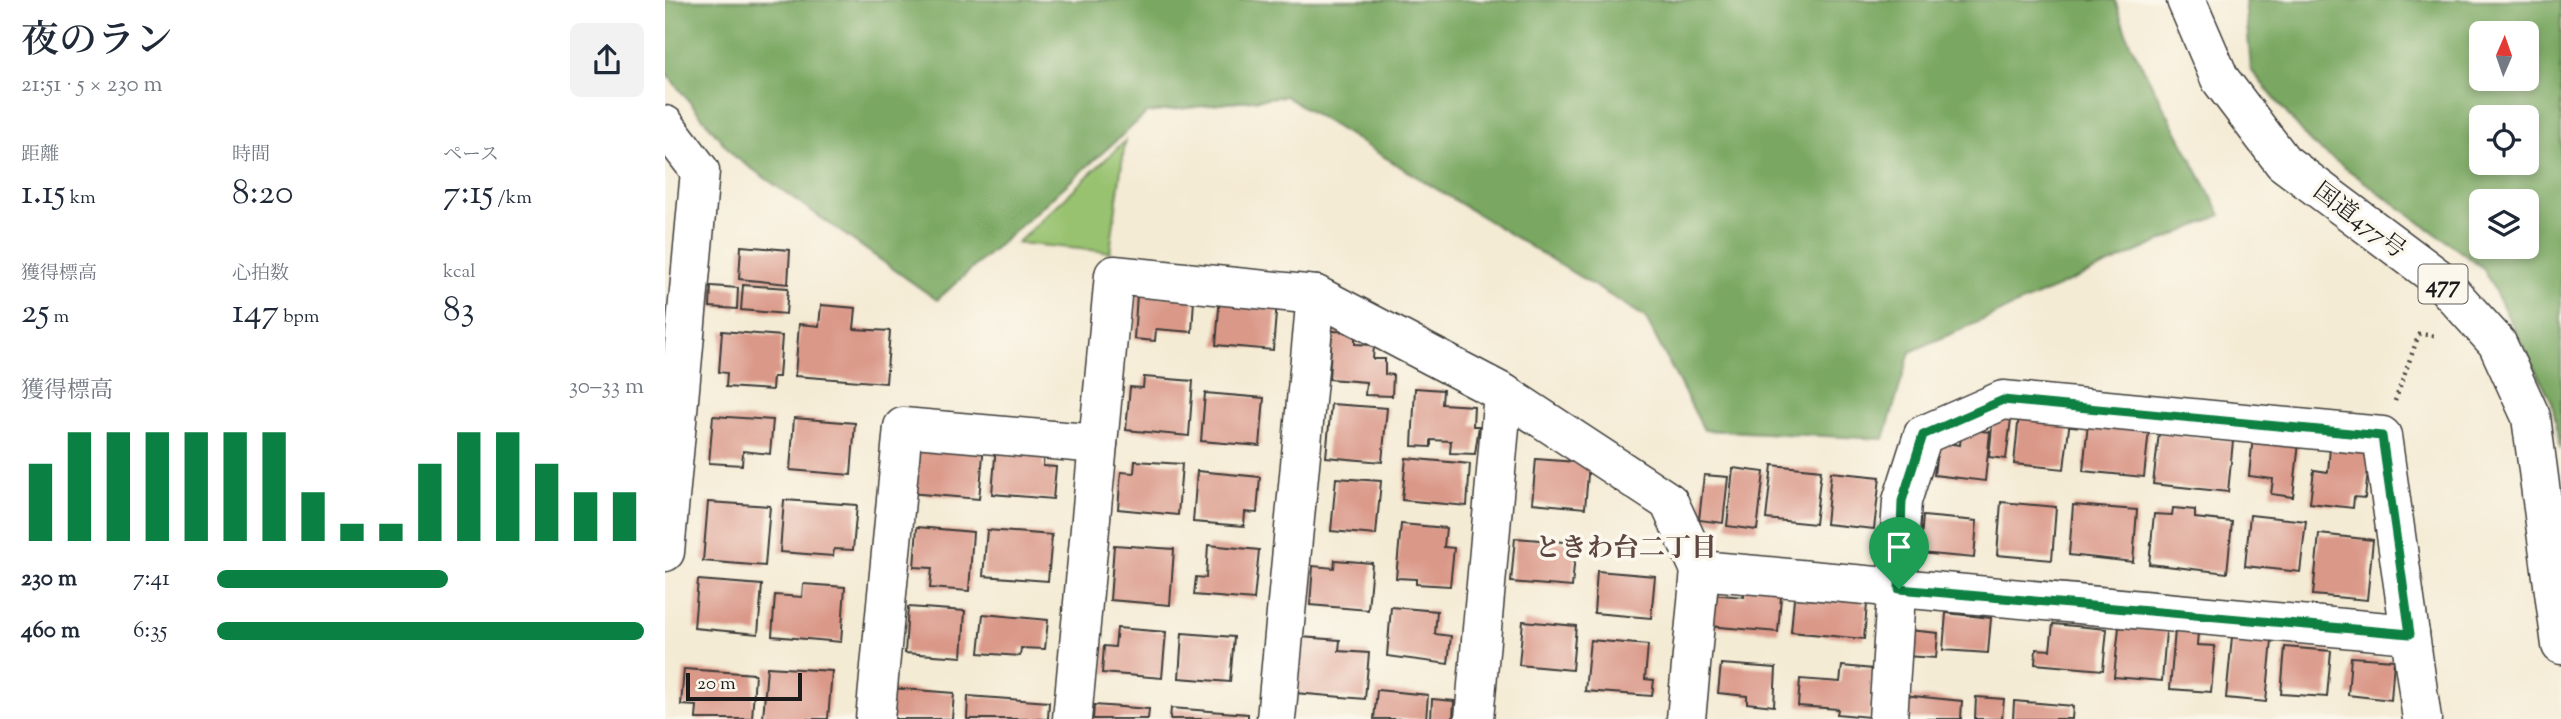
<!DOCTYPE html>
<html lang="ja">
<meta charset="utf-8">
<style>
:root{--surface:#fff;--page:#f2f2f3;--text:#1f2937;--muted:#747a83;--accent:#0b8043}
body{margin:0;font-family:"Sorts Mill Goudy","Noto Serif JP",serif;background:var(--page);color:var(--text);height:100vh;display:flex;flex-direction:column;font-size:26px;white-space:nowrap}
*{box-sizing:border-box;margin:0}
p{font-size:23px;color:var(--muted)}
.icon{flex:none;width:38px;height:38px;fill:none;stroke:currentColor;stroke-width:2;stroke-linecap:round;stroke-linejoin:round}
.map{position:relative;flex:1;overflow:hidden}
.details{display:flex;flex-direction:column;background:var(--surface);width:665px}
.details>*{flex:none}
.needle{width:46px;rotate:2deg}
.controls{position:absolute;left:1804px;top:21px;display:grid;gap:14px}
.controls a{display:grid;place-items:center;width:70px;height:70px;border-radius:10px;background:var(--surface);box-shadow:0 4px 10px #0003;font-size:35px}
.scale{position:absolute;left:21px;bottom:18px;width:116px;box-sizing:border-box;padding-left:7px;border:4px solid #1c1c1c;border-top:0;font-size:19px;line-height:24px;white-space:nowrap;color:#1c1c1c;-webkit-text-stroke:5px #fbf7ec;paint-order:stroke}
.pin{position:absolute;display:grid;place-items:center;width:60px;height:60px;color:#fff;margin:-72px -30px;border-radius:50% 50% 50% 0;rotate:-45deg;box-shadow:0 0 7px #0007}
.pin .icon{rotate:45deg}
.round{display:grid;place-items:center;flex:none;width:74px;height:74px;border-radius:10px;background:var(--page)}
.headline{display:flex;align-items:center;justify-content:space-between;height:119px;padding:0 21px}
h1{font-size:38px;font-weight:600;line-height:52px}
.figures{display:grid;grid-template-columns:repeat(3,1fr);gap:10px;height:119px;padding:7px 21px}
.figures div{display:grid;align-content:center}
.figures b{font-size:35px;font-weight:600}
.figures small{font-size:19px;font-weight:400}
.figures p{font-size:19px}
.chart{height:196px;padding:14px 21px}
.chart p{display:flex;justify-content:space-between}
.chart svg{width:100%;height:126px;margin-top:7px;stroke:var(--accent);stroke-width:6}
ul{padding:0 21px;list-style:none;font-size:23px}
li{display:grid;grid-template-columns:112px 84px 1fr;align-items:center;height:52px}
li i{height:18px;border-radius:9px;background:var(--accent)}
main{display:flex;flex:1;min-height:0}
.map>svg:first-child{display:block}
.green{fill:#98c26f;stroke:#5a6f46;stroke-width:2}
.forest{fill:#7aa862;stroke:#4b623f;stroke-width:2;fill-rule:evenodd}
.building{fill:#da9888}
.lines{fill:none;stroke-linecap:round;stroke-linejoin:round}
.minor-casing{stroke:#3c3b38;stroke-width:41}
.trunk-casing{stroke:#3c3b38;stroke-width:41}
.path{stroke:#3c3b38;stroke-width:4.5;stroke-dasharray:2 5;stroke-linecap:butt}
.minor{stroke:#fff;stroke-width:38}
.trunk{stroke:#fff;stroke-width:38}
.route-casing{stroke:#fff;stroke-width:14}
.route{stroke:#0b8043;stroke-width:9}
.labels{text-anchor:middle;stroke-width:7;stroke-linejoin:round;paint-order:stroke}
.shield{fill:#fbf7ec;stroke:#5f5e5a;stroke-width:2}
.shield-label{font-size:23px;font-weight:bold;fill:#1c1c1c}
.street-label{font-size:24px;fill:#1c1c1c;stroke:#fbf7ec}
.neighbourhood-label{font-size:26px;font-weight:bold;fill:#5e4742;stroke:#fbf7ec}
</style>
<main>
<section class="details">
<div class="headline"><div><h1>夜のラン</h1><p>21:51 · 5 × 230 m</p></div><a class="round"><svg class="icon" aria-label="share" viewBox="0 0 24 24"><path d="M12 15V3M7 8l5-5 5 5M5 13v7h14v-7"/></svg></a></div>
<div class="figures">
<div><p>距離</p><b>1.15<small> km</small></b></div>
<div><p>時間</p><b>8:20</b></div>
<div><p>ペース</p><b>7:15<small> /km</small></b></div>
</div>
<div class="figures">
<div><p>獲得標高</p><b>25<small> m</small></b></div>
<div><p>心拍数</p><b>147<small> bpm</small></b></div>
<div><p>kcal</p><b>83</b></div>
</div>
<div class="chart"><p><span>獲得標高</span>30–33 m</p>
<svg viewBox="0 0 160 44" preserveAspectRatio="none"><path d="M5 44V17M15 44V6M25 44V6M35 44V6M45 44V6M55 44V6M65 44V6M75 44V27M85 44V38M95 44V38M105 44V17M115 44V6M125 44V6M135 44V17M145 44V27M155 44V27"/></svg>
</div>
<ul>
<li><b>230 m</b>7:41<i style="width:54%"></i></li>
<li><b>460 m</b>6:35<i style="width:100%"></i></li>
</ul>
</section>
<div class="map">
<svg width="1896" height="719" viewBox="0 0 1896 719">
<rect width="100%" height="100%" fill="#fbf7ec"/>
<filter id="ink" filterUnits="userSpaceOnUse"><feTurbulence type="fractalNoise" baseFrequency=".0143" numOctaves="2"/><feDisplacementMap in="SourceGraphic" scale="14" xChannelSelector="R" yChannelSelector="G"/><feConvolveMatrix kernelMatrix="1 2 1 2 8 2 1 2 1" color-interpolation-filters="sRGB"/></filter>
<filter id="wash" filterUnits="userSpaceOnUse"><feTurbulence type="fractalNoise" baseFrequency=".00686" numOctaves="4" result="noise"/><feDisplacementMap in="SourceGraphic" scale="28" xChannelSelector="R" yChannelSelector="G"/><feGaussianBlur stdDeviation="1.57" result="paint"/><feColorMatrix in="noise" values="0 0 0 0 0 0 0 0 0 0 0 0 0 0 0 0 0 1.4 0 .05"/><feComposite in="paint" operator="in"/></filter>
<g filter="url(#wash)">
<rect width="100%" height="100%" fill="#f4ebd4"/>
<polygon class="green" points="460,141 445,252 352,243"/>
<g class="forest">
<polygon points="0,0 1450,0 1464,41 1556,215 1245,352 1219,439 1039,430 980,317 620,96 482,113 272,300 69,156 0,72"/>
<path d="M1580,0H1896V450L1887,402L1818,268L1646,143L1586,70ZM1816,33H1862V79H1816ZM1816,117H1862V163H1816ZM1816,201H1862V247H1816Z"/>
</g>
<g id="blocks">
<g class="building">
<polygon points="76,246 125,250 123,284 74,279"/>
<polygon points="78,285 123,288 121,314 76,310"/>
<polygon points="46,286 73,288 72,309 45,307"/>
<polygon points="472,294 529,299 527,332 491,329 490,341 469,339"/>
<polygon points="555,296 612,301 608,350 551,345"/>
<polygon points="156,305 191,308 189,329 225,331 221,383 130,376 134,324 154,326"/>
<polygon points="57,331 117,336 114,377 108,377 107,390 61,387 62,373 54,372"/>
<polygon points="667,331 690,332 690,344 709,345 708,359 720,359 720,374 728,375 727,396 700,395 701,382 664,379"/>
<polygon points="479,377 528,381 524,436 461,430 465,387 478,388"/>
<polygon points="750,388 778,390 777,404 809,406 808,426 814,426 810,454 785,453 786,441 766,440 766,447 747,446"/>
<polygon points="540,393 599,398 595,446 536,441"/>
<polygon points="666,404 722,408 717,462 661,457"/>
<polygon points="1354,414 1405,419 1399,469 1349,464"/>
<polygon points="48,416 108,420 105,454 78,451 77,465 44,463"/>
<polygon points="1328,417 1346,419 1341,459 1324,457"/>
<polygon points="129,418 190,423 186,475 125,470"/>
<polygon points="1423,423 1484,430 1479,477 1418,471"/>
<polygon points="1297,429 1325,432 1320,481 1269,475 1273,442 1295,445"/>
<polygon points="1494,433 1568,441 1563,492 1488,484"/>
<polygon points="1588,437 1634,442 1628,497 1606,494 1608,479 1584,476"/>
<polygon points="249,439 319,444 314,499 244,493"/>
<polygon points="331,445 379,448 378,466 391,467 388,499 327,494"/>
<polygon points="1665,448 1705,452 1700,498 1689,497 1688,508 1645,503 1649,470 1663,472"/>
<polygon points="741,458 805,464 802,506 737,500"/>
<polygon points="871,459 924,463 920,508 867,503"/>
<polygon points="470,461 517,464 513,515 453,509 456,472 469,473"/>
<polygon points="1107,465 1156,470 1150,524 1101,519"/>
<polygon points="1068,468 1099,472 1092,530 1062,526"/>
<polygon points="532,471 595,477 592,513 580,512 579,526 528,522"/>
<polygon points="1166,472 1215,477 1209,529 1161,524"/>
<polygon points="1039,475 1063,477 1058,523 1034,520"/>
<polygon points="671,478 716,481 711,535 666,531"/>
<polygon points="119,500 192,505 188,550 169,549 168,556 115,552"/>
<polygon points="43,502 105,506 100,566 38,561"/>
<polygon points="1336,502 1391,507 1387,560 1332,555"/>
<polygon points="1408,505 1472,510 1468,562 1404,555"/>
<polygon points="1508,508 1530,510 1530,518 1567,522 1562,573 1484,564 1489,514 1507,515"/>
<polygon points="1585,515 1641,521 1635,572 1580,566"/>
<polygon points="1258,516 1312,521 1309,558 1255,553"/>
<polygon points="736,524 781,528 779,547 789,548 785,586 751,584 751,579 731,578"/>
<polygon points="252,527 308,532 304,591 265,588 267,568 249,567"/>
<polygon points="322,530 387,535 383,581 318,576"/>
<polygon points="1654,534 1708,540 1702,600 1648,595"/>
<polygon points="850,538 911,543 907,587 846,582"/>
<polygon points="449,545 509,549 505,605 445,600"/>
<polygon points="543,545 594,550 589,600 529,595 531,577 541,578"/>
<polygon points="670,560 707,563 703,610 645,605 648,566 669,568"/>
<polygon points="932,571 990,576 986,618 929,613"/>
<polygon points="33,580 97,585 93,634 29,628"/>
<polygon points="1080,581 1117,585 1113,632 1043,626 1045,594 1079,597"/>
<polygon points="138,584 180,587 176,642 107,636 110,595 137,597"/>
<polygon points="1176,596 1197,597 1197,604 1202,604 1199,639 1126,632 1129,598 1176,602"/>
<polygon points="243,607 300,611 297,657 240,653"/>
<polygon points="726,607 772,611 770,634 786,636 783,664 722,656"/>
<polygon points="1281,613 1326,618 1323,653 1278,650"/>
<polygon points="318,614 383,620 380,649 356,648 355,656 314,653"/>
<polygon points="858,621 911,626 907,670 854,665"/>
<polygon points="1388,624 1442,629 1438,670 1370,664 1371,649 1385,650"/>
<polygon points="1454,627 1501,631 1497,681 1449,677"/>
<polygon points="452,628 501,632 497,678 437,673 439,646 450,647"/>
<polygon points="1243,630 1273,633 1271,658 1240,656"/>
<polygon points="1510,630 1533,632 1532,645 1550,646 1546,692 1505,689"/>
<polygon points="517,633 569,637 565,682 514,678"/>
<polygon points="635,637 675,640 674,651 704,653 700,699 630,693"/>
<polygon points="1567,637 1607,640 1601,702 1561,698"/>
<polygon points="925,640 983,645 980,679 989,680 987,696 920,691"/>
<polygon points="1620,647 1666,651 1662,697 1616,694"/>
<polygon points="1686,657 1729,660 1726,700 1683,695"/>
<polygon points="1056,664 1111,668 1109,706 1082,703 1082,696 1053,693"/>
<polygon points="1177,666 1208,669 1204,717 1172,714 1173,709 1133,706 1135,679 1175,682"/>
<polygon points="102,667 167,671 163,719 98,719"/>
<polygon points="19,669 90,674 87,719 31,719 32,706 16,705"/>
<polygon points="226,688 289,693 287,719 224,719"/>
<polygon points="712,690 763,695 761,719 709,719"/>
<polygon points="1238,695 1297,701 1296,719 1236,719"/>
<polygon points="303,696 384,702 383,719 302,719"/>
<polygon points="1311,697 1339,699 1337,719 1310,719"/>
<polygon points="767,699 789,701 788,719 766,719"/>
<polygon points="1349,701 1408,706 1407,719 1348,719"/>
<polygon points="429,705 484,709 483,719 428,719"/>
<polygon points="506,708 583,714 583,719 505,719"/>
</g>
</g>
</g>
<g filter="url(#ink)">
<use href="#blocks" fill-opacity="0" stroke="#3c3b38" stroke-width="2"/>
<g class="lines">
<g class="minor-casing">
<g id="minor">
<polyline points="0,125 35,171 0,552"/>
<polyline points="210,719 238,427 433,444"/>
<polyline points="407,719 449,275 651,295 838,393 1004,502 1035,570 1745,634"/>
<polyline points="611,719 651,295"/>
<polyline points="809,719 838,393"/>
<polyline points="1021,719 1035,570"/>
<polyline points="1223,719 1237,501 1258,435 1338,400 1717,436 1757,719"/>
</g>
</g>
<g class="trunk-casing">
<polyline id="trunk" points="1521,0 1555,79 1618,162 1773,278 1832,343 1866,417 1896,645"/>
</g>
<polyline class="path" points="1730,401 1754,334 1772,336"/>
<use href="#minor" class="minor"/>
<use href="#trunk" class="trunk"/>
</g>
</g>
<g class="lines" filter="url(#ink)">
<g class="route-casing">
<polygon id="route" points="1338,400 1717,436 1745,634 1234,589 1237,501 1258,435"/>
</g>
<use href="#route" class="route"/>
</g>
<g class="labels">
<rect class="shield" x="1753.5" y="264.5" width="49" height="39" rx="5"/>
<g class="shield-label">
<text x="1778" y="292">477</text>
</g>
<g class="street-label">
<text transform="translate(1695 220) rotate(37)" y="8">国道477号</text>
</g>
<g class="neighbourhood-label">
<text x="961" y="556">ときわ台二丁目</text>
</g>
</g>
</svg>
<div class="controls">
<a><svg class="needle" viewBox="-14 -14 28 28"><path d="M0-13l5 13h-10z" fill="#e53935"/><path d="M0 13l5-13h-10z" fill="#747a83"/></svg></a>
<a><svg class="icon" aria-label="locate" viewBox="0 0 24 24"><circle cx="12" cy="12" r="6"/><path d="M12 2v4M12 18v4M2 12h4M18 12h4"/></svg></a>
<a><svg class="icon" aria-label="layers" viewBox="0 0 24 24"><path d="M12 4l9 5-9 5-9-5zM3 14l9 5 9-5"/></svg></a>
</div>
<div class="scale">20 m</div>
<div class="pin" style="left:1234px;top:589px;background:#1e9e55"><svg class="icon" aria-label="arrive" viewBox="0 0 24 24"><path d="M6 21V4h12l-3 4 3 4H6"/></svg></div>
</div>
</main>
